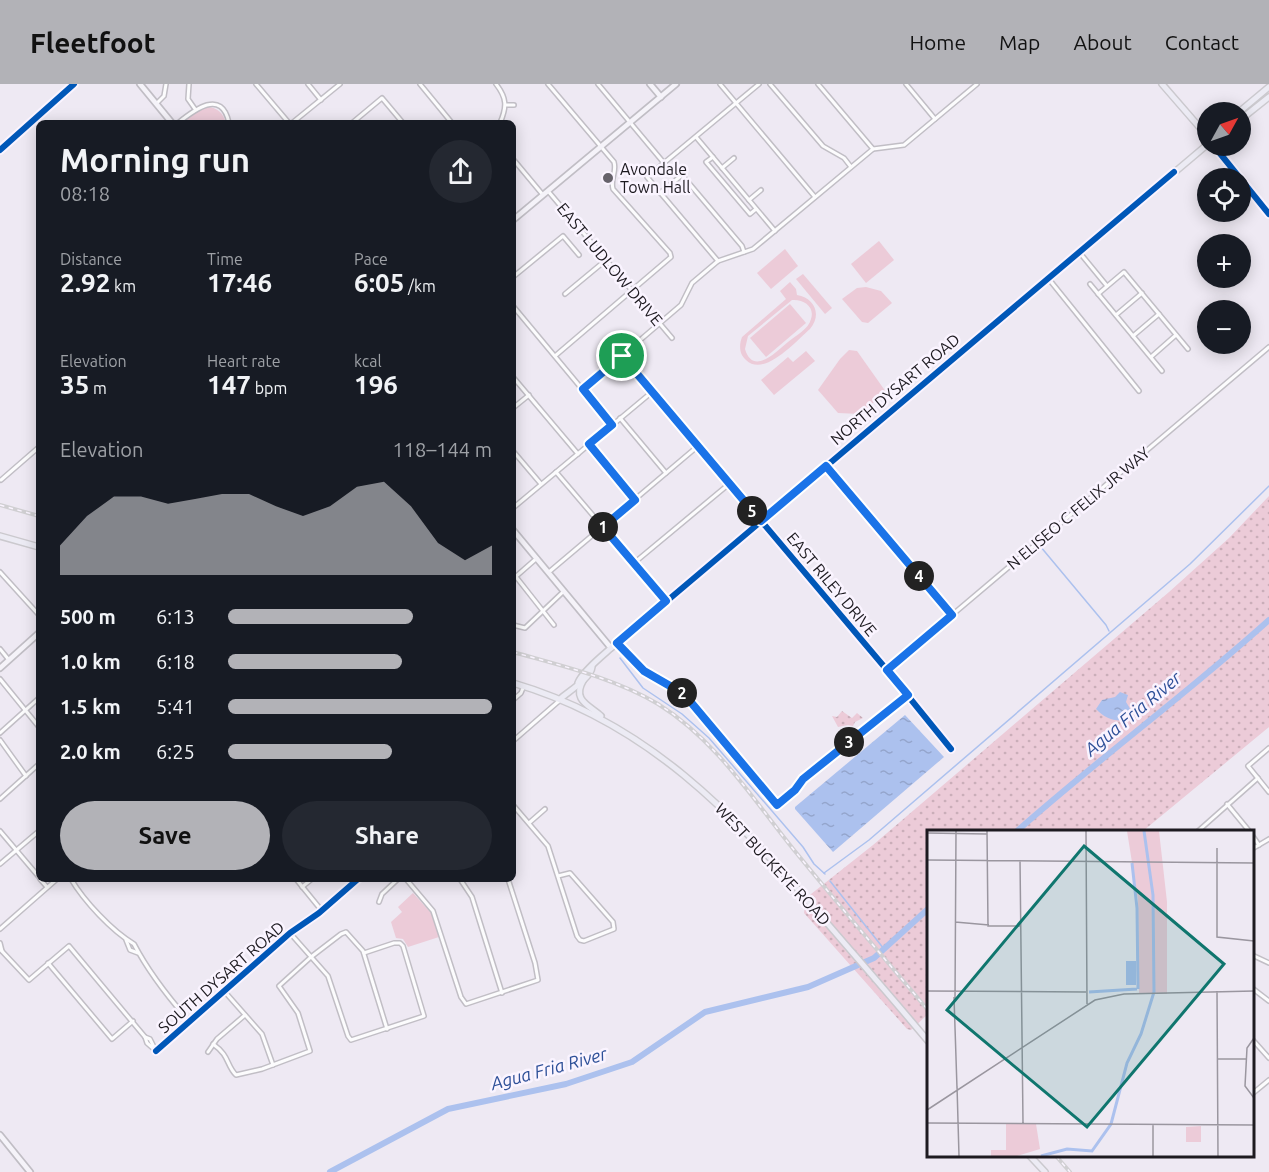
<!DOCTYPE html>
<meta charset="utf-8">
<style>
:root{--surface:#171b24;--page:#242831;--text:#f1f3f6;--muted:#9ea1a6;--accent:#b2b2b7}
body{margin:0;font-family:Ubuntu,sans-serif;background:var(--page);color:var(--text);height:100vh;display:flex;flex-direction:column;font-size:22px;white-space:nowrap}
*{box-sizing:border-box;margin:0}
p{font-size:20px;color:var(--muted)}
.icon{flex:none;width:33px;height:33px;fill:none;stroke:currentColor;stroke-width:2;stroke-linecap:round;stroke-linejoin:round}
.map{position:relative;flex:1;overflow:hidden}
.side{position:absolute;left:36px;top:36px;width:480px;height:762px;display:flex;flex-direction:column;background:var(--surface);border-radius:9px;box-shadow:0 3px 15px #0003}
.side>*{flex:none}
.needle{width:39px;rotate:50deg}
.buttons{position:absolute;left:1197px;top:18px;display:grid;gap:12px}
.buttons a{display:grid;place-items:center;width:54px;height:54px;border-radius:50%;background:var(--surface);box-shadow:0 3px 15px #0003;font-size:30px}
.pin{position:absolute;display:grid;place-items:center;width:51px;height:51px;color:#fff;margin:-26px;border:3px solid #fff;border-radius:50%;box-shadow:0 2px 6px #0007}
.km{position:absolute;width:30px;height:30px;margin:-15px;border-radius:50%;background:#222;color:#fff;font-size:16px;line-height:30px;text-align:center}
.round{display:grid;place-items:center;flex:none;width:63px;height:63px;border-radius:32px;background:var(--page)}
.summary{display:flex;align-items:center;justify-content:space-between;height:102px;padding:0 24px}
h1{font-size:33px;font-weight:700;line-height:45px}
.metrics{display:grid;grid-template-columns:repeat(3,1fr);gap:9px;height:102px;padding:6px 24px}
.metrics div{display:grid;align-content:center}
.metrics b{font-size:26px;font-weight:700}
.metrics small{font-size:16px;font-weight:400}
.metrics p{font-size:16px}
.chart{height:168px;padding:12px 24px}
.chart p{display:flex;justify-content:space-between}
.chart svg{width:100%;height:108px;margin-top:6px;fill:var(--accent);opacity:.7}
.action{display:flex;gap:12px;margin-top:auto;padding:12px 24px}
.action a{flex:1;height:69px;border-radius:36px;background:var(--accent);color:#111;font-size:24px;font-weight:700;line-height:69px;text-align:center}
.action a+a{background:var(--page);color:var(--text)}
ul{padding:0 24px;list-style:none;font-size:20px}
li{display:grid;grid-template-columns:96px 72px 1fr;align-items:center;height:45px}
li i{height:15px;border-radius:8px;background:var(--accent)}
header{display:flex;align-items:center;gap:36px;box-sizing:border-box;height:84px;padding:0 30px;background:var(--accent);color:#111}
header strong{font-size:28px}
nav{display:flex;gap:33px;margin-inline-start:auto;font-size:21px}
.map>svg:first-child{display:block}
.grass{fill:url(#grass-dots)}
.park{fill:#eccbd8;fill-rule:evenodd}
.water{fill:url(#water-ripples)}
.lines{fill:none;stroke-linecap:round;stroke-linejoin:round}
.stream{stroke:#acc1ee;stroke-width:1.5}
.river{stroke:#acc1ee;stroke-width:6}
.street-casing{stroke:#c1bec5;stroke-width:6}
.secondary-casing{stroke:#c1bec5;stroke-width:8}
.primary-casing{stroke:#cbc9ce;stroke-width:8}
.street{stroke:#fcfcfd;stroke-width:3}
.secondary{stroke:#f5f3f9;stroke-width:4.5}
.primary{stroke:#ecebf4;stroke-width:5}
.rail-casing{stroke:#d0cfd2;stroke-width:4}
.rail{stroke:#faf4ff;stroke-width:1.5;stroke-dasharray:4.5;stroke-linecap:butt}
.cycleway-casing{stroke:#faf4ff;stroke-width:10}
.cycleway{stroke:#0057b8;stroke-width:6}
.route-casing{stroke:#fff;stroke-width:12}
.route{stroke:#1a73e8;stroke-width:8}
.poi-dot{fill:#66626a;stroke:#faf4ff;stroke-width:2}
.labels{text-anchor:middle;stroke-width:5;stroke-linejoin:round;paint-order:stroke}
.poi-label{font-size:16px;fill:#1d1a20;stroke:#faf4ff;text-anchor:start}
.street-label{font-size:16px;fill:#1d1a20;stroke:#faf4ff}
.water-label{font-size:18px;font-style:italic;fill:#2e5098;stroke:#faf4ff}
.inset-river{fill:none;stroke:#acc1ee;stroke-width:3}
.inset-road{fill:none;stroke:#9a969f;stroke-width:1.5}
.view{fill:#0f766e;fill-opacity:0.15;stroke:#0f766e;stroke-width:3}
.inset-edge{fill:none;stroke:#1d1a20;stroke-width:3}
</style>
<header>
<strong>Fleetfoot</strong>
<nav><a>Home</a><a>Map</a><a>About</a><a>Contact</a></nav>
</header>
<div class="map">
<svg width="1269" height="1088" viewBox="0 0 1269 1088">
<defs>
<pattern id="grass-dots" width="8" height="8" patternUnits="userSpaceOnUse" patternTransform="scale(1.5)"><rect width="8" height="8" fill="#eccbd8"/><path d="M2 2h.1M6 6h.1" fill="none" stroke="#caaeb9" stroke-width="1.8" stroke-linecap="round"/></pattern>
<pattern id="water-ripples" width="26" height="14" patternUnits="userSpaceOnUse" patternTransform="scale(1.5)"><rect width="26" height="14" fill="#acc1ee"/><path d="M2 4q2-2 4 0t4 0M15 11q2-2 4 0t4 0" fill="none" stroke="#94a5cc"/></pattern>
</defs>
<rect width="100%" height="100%" fill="#eee9f3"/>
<g class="grass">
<polygon points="1269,412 1269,643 1143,747 928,748 928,930 911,946 907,945 804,829 806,814 873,761 1169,508 1229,454"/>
<polygon points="842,627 852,634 857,629 863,634 855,638 853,642 848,641 838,643 832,632 837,633"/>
</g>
<g class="park">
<path d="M204,23C216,22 223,28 226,39H182Z"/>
<polygon points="879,157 894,176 866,199 851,180"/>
<polygon points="785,165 798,182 771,205 757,189"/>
<polygon points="803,190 832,224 825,230 796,195"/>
<path d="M790,198L796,205L797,211C815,214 822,231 810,245C796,257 764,294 746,276C739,270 739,261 742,253L786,215L780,207ZM792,216C804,215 815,223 811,235C809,245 795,252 788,258C776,268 753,292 745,265L748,252Z"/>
<polygon points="866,203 881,207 892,219 868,239 862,238 842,215 857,204"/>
<polygon points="790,220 806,239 766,273 750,254"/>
<polygon points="849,266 857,267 886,308 860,330 838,329 818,306 840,275"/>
<polygon points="806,267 815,277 774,311 761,296 788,273 793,278"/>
<polygon points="413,809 432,830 439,853 408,863 403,855 396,854 391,838 402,828 398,823"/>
</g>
<g class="water">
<path d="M1120,608L1128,611L1126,618C1131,626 1133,628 1127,636C1113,638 1105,634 1096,625L1102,616L1115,613Z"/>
<polygon points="905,631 944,673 833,768 795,725 795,723"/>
</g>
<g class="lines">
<g class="stream">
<polyline points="1040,462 1106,541 1109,547"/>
<polyline points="620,574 643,604 682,630 709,654 803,763 814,780 825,790"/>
<polyline points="824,789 869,756 1190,480 1269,402"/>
<polyline points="830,797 884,865"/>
</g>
<g class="river">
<path d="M1016,748C1098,675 1187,610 1269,536"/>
<polyline points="330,1088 448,1025 566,1000 632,978 705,928 808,903 874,874 928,825"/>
</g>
<g class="street-casing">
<g id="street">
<polyline points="189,0 188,15 195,25"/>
<polyline points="256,0 289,39"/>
<polyline points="308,0 321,16"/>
<polyline points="420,0 452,39"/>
<path d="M496,0C507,14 507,23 500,39"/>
<path d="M548,0L614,78C617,88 610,95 613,105L670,169L671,173L555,272"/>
<polyline points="598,0 664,79"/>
<polyline points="720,0 815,113"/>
<polyline points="770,0 823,62 844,74 851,83"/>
<polyline points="818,0 873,65"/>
<polyline points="906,0 935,35"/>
<polyline points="156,20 164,12 166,0"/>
<polyline points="506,21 514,21"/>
<path d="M178,39C194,26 222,4 229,39"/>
<polyline points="292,39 340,0"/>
<polyline points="352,39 382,14 403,39"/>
<polyline points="696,53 775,147"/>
<polyline points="713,73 706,78 750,130 756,125"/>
<polyline points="513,75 543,111"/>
<polyline points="722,84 734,74"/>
<polyline points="548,107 672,254"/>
<polyline points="660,109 682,91 742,162 744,168"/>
<polyline points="749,116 761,106"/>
<polyline points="1080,169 1107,202"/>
<polyline points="718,177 647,93 759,0"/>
<polyline points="513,193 563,152 579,171"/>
<polyline points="1048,194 1139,307"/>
<polyline points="1090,200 1162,287"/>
<polyline points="565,210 606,176"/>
<polyline points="1098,210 1124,188 1188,265"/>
<polyline points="513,222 612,341"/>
<polyline points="1116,231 1142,209"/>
<polyline points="1133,252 1159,230"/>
<polyline points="622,272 887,586 951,665"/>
<polyline points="1151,273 1176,251"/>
<polyline points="513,293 578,370"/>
<polyline points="583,305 681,221 692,199 718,177 753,165 873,65 904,61 977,0"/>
<polyline points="513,324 529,311"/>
<polyline points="620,334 666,389"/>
<polyline points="589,361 635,416"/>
<polyline points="513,367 541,400"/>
<polyline points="827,383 952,531"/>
<polyline points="556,388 666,517"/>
<polyline points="1,396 39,363"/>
<polyline points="513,424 652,308"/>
<polyline points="634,479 729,400"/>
<polyline points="0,488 39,531"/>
<polyline points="549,488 698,362"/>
<polyline points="513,489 554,541"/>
<polyline points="513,495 537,474"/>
<polyline points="513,541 525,544 564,507"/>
<polyline points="617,559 644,587 684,610 777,721 795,706 803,695 908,611"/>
<polyline points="0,565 9,576"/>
<polyline points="887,586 1269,263"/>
<polyline points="0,595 39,643"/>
<polyline points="513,616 521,609 523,604"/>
<polyline points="0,649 39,614"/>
<polyline points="0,656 26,692"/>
<polyline points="513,657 559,617"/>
<polyline points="1269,664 1248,682 1269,708"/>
<polyline points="0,715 39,680"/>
<polyline points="1227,720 1250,748"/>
<polyline points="513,721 548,762 577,852 580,856 584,857 614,845 613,838 570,789 558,792"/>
<polyline points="529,739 545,725"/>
<polyline points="0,747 39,793"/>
<polyline points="1197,748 1258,694"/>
<polyline points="1252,751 1259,761"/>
<polyline points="1252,765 1269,755"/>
<polyline points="0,780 39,747"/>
<polyline points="40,795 47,803"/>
<path d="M71,795C84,817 112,847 134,860C149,889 168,913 190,938"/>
<polyline points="296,795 322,827"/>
<polyline points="406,795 433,827 461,913 466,920 538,896 535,879 508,795"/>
<polyline points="460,795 472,813 502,909"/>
<polyline points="302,803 312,795"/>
<polyline points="379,818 382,810 398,795"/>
<polyline points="0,845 57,795"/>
<polyline points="290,849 328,892 348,952 351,956 424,932 403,862 400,859 394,859 364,869"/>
<polyline points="126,856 130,866 138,869"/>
<polyline points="0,859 2,867"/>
<polyline points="0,865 29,896 69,862 145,953 150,955 156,967"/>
<polyline points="1252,871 1269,879"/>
<polyline points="48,879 112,955 133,937"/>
<polyline points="1252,904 1269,917"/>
<polyline points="225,908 262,950 273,981"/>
<polyline points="145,953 147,959 155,966"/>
<polyline points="1252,955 1269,974"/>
<path d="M213,960C230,972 226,981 236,991L262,985L310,967L298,929L279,902L311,873L341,850L346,848L363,867L387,945"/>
<polyline points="156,967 290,849 319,829 358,795"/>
<polyline points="208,968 217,955 245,931"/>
<polyline points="1252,1010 1269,996"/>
</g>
</g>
<g class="secondary-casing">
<g id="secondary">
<polyline points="140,0 172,39"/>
<polyline points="650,0 661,13"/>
<polyline points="0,66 74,0"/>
<polyline points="513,136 676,0"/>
<polyline points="513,446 611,564"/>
<polyline points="0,584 39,549"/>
<polyline points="0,1051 30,1088"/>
</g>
</g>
<g class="primary-casing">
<g id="primary">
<polyline points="1162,0 1208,53"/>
<polyline points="1239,28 1269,3"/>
<polyline points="1240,36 1269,13"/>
<polyline points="1214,62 1269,130"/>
<polyline points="0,452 39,463"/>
<path d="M583,597C572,616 589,621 601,632"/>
<path d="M513,599C647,638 733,729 821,832C857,874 893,915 928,957"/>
<path d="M578,599C581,589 602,572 611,564L1208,60"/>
<path d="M560,615C569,607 591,594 592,583"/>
<polyline points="1030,1072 1045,1088"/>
</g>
</g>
<use href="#street" class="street"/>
<use href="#secondary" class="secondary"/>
<use href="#primary" class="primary"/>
<g class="rail-casing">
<g id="rail">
<polyline points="0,421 39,432"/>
<path d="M513,568C562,582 614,594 658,620C716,656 752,714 794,766C838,820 883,873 928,926"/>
<polyline points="1056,1072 1070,1088"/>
</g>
</g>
<use href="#rail" class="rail"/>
<g class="cycleway-casing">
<g id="cycleway">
<polyline points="1214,62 1269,130"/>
<polyline points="0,66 74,0"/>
<polyline points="622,272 887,586 951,665"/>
<polyline points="635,544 1174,88"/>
<polyline points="156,967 290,849 319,829 358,795"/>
</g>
</g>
<use href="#cycleway" class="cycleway"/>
</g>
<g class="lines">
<g class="route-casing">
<polygon id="route" points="622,272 761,437 826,382 952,531 887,586 908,611 803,695 795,706 777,721 684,610 644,587 617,559 666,517 603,443 635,416 589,360 612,341 583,305"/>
</g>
<use href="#route" class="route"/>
</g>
<circle class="poi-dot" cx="608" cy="94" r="6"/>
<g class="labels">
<g class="poi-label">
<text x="620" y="91">Avondale<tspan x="620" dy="18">Town Hall</tspan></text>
</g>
<g class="street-label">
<text transform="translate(610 180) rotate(50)" y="6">EAST LUDLOW DRIVE</text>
<text transform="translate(895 305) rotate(-40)" y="6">NORTH DYSART ROAD</text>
<text transform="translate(1078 424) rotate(-40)" y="6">N ELISEO C FELIX JR WAY</text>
<text transform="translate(832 500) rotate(50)" y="6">EAST RILEY DRIVE</text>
<text transform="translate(773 780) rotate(47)" y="6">WEST BUCKEYE ROAD</text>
<text transform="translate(221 893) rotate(-41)" y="6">SOUTH DYSART ROAD</text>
</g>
<g class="water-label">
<text transform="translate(1133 630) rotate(-40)" y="6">Agua Fria River</text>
<text transform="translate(549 985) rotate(-15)" y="6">Agua Fria River</text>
</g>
</g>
<g transform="translate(927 746)">
<rect width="327" height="327" fill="#eee9f3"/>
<path d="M200,1H232L240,72V164H212L211,70Z" fill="#eccbd8"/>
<path d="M79,294H109L113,319L90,326H64V320H79ZM274,296V312H259V297Z" fill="#eccbd8"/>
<path d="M199,131H209V155H199Z" fill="#acc1ee"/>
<path class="inset-river" d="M205,33L210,78L211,159M162,162L210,159M114,326L140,319L165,321L184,294L200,233L214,204L227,162L226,65L217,1"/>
<path class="inset-road" d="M60,1L61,96H93M159,1L160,174M0,3L60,4M290,18V107L327,111M0,30L327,33M93,30L96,293M28,92L62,95M0,161L159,162M290,161L291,326M27,167L30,258M28,170L29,1M327,208L320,218L318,256L327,268M290,229H320M30,256L32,326M0,280L168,170L197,164L327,161M0,293L327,295M226,295V326"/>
<path class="view" d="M157,16L297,134L160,297L20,180Z"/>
<rect width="327" height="327" class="inset-edge"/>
</g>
</svg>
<div class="buttons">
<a><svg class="needle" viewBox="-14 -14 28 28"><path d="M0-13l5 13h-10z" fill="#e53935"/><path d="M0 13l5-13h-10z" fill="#9ea1a6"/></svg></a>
<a><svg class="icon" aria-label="locate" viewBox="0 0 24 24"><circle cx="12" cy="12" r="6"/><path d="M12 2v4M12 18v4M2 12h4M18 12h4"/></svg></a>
<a>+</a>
<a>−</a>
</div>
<div class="pin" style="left:622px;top:272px;background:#1e9e55"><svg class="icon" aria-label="arrive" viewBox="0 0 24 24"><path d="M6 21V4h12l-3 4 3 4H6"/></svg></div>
<b class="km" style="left:603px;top:443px">1</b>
<b class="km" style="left:682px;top:609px">2</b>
<b class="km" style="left:849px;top:658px">3</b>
<b class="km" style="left:919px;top:492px">4</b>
<b class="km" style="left:752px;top:427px">5</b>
<section class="side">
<div class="summary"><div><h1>Morning run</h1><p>08:18</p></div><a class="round"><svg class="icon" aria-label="share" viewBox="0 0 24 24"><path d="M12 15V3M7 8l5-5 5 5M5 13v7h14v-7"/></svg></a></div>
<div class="metrics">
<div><p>Distance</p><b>2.92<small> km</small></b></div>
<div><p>Time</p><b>17:46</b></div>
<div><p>Pace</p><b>6:05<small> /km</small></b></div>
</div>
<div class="metrics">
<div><p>Elevation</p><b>35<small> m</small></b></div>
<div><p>Heart rate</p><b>147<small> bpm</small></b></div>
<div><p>kcal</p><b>196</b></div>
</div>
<div class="chart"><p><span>Elevation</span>118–144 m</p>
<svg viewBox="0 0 160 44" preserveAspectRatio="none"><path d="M0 44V32L10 20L20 12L30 12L40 15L50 13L60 11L70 11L80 16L90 20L100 16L110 8L120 6L130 16L140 31L150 38L160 32V44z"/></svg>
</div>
<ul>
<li><b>500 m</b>6:13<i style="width:70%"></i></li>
<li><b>1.0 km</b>6:18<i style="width:66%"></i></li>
<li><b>1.5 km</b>5:41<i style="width:100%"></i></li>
<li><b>2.0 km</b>6:25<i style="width:62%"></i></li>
</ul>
<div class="action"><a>Save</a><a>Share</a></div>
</section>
</div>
